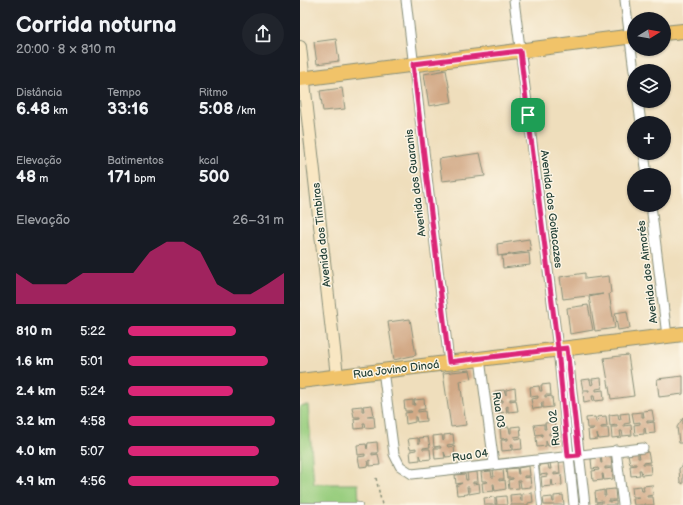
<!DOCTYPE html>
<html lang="pt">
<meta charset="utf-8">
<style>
:root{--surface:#171b24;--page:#20242c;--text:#f1f3f6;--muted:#9ea1a6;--accent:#db2777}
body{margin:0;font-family:"Balsamiq Sans",sans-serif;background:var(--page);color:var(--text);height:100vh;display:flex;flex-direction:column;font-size:15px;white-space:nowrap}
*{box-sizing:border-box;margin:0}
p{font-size:13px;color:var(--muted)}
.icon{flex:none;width:22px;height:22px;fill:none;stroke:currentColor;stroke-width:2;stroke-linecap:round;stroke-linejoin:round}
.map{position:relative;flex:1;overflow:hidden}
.sheet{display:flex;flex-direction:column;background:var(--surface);width:300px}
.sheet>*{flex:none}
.needle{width:26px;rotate:79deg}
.buttons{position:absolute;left:327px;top:12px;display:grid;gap:8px}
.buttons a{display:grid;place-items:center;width:44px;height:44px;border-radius:50%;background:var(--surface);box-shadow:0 1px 3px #0004;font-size:20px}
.pin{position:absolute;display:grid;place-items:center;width:34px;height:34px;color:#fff;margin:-17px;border-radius:8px;box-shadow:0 2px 6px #0006}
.round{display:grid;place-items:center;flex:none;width:42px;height:42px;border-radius:21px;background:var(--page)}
.headline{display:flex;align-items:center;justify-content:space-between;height:68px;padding:0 16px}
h1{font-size:22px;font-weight:600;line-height:30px}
.figures{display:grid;grid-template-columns:repeat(3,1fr);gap:6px;height:68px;padding:4px 16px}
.figures div{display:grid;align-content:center}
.figures b{font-size:17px;font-weight:600}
.figures small{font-size:11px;font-weight:400}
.figures p{font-size:11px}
.chart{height:112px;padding:8px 16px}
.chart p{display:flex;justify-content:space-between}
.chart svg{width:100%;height:72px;margin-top:4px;fill:var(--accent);opacity:.7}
ul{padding:0 16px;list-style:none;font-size:13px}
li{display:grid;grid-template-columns:64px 48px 1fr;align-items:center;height:30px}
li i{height:10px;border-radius:5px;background:var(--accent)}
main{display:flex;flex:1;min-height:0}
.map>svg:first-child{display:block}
.green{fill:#99ce7f;stroke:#5c865a}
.building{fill:#d2a986}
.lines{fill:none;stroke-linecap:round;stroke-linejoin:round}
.lane-casing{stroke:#878e78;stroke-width:6}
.street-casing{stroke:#878e78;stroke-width:11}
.secondary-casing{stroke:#878e78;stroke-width:14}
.primary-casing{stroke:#878e78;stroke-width:16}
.path{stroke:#878e78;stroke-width:1.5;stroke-dasharray:3 3;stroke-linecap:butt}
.lane{stroke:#fff;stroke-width:4.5}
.street{stroke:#fff;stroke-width:9}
.secondary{stroke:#f9e7c3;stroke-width:12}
.primary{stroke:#f1c369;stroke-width:14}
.route-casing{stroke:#fff;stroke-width:8}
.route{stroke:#db2777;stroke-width:5}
.labels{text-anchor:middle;stroke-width:3;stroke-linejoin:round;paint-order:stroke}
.street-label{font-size:11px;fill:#1f3d34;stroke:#fcf5e5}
</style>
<main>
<section class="sheet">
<div class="headline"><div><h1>Corrida noturna</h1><p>20:00 · 8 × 810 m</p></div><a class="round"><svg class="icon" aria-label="share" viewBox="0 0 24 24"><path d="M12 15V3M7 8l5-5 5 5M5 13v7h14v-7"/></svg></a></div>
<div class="figures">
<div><p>Distância</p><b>6.48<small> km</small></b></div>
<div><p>Tempo</p><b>33:16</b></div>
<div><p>Ritmo</p><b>5:08<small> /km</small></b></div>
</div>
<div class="figures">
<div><p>Elevação</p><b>48<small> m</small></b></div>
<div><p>Batimentos</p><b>171<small> bpm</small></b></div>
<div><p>kcal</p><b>500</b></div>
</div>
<div class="chart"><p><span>Elevação</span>26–31 m</p>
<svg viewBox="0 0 160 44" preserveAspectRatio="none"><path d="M0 44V25L10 32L20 32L30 32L40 25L50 25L60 25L70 25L80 12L90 6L100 6L110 12L120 32L130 38L140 38L150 32L160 25V44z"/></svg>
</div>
<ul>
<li><b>810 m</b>5:22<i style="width:69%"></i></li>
<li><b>1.6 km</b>5:01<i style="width:90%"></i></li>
<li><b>2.4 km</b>5:24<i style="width:67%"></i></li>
<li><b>3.2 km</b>4:58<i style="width:94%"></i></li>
<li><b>4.0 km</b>5:07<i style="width:84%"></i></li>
<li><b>4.9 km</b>4:56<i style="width:97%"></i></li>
</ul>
</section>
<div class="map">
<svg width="383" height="505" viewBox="0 0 383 505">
<rect width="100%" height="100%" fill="#fcf5e5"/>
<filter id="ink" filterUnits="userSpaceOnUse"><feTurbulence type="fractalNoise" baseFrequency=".025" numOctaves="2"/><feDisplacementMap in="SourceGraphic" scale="8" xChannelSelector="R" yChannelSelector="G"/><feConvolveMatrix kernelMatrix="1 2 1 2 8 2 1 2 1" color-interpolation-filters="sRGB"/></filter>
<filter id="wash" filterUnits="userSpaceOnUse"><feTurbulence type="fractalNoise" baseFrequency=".012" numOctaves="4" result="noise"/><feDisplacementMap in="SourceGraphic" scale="16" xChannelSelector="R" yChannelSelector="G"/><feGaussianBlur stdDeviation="0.9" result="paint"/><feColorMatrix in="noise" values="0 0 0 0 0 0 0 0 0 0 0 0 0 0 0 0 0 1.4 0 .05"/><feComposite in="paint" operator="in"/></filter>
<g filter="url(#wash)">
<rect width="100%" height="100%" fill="#efdebc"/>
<polygon class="green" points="8,405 14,484 58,484 59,505 0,505 0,406"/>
<g id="blocks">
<g class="building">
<polygon points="36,39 39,61 17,64 14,42"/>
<polygon points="146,70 152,102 129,106 124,74"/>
<polygon points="42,88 45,109 23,111 20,91"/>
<polygon points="180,153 185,176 142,181 139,159"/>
<polygon points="229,239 231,251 198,256 197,244"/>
<polygon points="229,253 230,265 203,268 202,256"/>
<polygon points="285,273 285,279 309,276 311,293 309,294 315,328 295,331 289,297 303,294 263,299 260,277"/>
<polygon points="288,305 293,330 270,334 267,308"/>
<polygon points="327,311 330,328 318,330 315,313"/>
<polygon points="110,319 116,355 94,360 88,322"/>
<polygon points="328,355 334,396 311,399 304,358"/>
<polygon points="170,370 172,379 160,381 166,425 151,427 143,373"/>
<polygon points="383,376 383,394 359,397 357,379"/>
<polygon points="301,378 302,388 296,389 296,391 303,390 304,400 295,401 294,396 292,396 293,401 284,403 283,392 289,391 289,390 283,390 281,380 290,379 291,385 293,384 292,379"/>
<polygon points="250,384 251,395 245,395 245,397 252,396 253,407 243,408 243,402 241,403 242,408 233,409 231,399 238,398 238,396 231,397 230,387 239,386 240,391 242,391 241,385"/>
<polygon points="215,388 216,399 210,399 210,401 216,400 218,411 208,412 208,406 206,407 207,412 198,413 196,403 203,402 203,400 196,401 195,391 204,390 206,395 206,390"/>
<polygon points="124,399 125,409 118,410 118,412 125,411 126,421 117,422 116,417 115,417 115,422 106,424 105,413 112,412 111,411 105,411 104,401 113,400 113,405 115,405 114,400"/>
<polygon points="72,405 74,415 67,416 67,417 74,417 75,427 66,428 65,423 63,423 64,428 55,429 54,419 60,418 60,417 54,417 52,407 62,406 62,411 64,411 63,406"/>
<polygon points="352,410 354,421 347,421 347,423 354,422 355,433 346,434 345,428 344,429 344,434 335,435 334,425 340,424 340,422 334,423 332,413 342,412 342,417 344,417 343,411"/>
<polygon points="329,413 330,423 324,424 324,426 331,425 332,435 323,436 322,431 320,431 321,437 312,438 311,427 317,427 317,425 310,426 309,415 318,414 319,420 321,419 320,414"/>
<polygon points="306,416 307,426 301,427 301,428 308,428 309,438 299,439 297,434 298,439 289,440 288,430 294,429 294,428 287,428 286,418 295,417 296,422 298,422 297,417"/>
<polygon points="383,418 383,443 379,443 377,427"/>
<polygon points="254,422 256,433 249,433 249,435 256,434 257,445 248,446 246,441 246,446 237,447 236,437 242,436 242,434 236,435 234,425 244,424 244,429 246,429 245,423"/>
<polygon points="220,426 221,436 214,437 215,439 221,438 222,449 213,450 213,444 211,444 212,450 202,451 201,440 208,440 208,438 201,439 200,428 209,427 210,433 211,433 211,427"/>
<polygon points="153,434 154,444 147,445 148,447 154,446 155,456 146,457 144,452 145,458 135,459 134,448 141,448 140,446 134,447 133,436 142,435 143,441 144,440 144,435"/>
<polygon points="128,437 130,447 123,448 123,449 130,449 131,459 122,460 120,455 120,460 111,461 110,451 116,450 116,448 110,449 108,439 118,438 118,443 120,443 119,438"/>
<polygon points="77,442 78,453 72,453 72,455 78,454 80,465 70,466 70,460 68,461 69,466 60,467 58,457 65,456 65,454 58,455 57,445 66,444 67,449 68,443"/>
<polygon points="348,452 350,462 343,463 343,464 350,464 351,474 342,475 341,470 339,470 340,475 331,476 330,466 336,465 336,464 330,464 328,454 338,453 338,458 340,458 339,453"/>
<polygon points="311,456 312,467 305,467 305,469 312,468 313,479 304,480 303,474 302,474 303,480 293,481 292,471 299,470 298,468 292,469 291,459 300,457 301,463 302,463 301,457"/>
<polygon points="259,462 260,473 254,473 254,475 261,474 262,485 253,486 252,480 251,486 242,487 241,477 247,476 247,474 240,475 239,465 248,464 249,469 251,469 250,463"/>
<polygon points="383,464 383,484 380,482 379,469"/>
<polygon points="229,466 230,476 224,476 224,478 230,477 231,487 221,488 220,481 218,481 219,488 209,489 208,480 213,479 213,478 207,478 206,469 217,468 218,474 219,474 218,468"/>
<polygon points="203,469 204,479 199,479 199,481 205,480 206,489 195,491 194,484 193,484 194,491 183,492 182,483 188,482 187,481 182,481 181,472 191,471 192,477 194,477 193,470"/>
<polygon points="177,472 178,482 173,482 173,484 179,483 180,492 169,494 169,487 167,487 168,494 157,495 156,486 162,483 156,484 155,475 165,474 166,480 168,480 167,473"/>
<polygon points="352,485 353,495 347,496 347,497 353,497 354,505 345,505 345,503 344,505 334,505 333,499 340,498 340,497 333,497 332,487 341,486 342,491 344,491 343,486"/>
<polygon points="315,489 316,500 309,500 309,502 316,501 316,505 296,505 296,503 302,503 302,501 296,502 295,492 304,490 304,496 306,496 305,490"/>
<polygon points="232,493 233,502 228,503 228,505 211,505 210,495 220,494 221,501 222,501 222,494"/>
<polygon points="263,495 264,505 244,505 243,498 252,497 253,502 254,502 254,496"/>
<polygon points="206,496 207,505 185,505 184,498 195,497 195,504 197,504 196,497"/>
</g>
</g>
</g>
<g filter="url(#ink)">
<use href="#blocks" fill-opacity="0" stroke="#878e78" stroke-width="1"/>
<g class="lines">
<g class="lane-casing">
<g id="lane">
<polyline points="235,459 240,505"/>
<polyline points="0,505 60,505"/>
</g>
</g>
<g class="street-casing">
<g id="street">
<polyline points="106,0 149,362"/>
<polyline points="214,0 258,349 274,505"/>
<polyline points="325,0 334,71"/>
<polyline points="338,101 341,123"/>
<polyline points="344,153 347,175"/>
<polyline points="351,205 367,336"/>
<polyline points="267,348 285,505"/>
<polyline points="180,359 194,464"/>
<polyline points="83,370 94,454 100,466 112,474 343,448"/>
<polyline points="316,450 323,505"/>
</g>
</g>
<g class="secondary-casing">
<polyline id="secondary" points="0,47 37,376"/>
</g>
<g class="primary-casing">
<g id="primary">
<polyline points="364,33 383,31"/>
<polyline points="0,79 334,36"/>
<polyline points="0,381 383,334"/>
</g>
</g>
<polyline class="path" points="76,478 82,505"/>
<use href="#lane" class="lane"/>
<use href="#street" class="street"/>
<use href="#secondary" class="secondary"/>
<use href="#primary" class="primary"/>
</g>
</g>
<g class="lines" filter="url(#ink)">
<g class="route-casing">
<polyline id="route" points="228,115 258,349 267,348 279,455 268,456 258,349 149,362 113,64 220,51 228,115"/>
</g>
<use href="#route" class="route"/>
</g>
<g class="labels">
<g class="street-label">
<text transform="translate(115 183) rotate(-97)" y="4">Avenida dos Guaranis</text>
<text transform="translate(252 209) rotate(83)" y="4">Avenida dos Goitacazes</text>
<text transform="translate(21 235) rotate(-96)" y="4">Avenida dos Timbiras</text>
<text transform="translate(347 272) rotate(-97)" y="4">Avenida dos Aimorés</text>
<text transform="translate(96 369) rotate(-7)" y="4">Rua Jovino Dinoá</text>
<text transform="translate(199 410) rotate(82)" y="4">Rua 03</text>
<text transform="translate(254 428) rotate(-96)" y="4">Rua 02</text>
<text transform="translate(170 455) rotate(-8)" y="4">Rua 04</text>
</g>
</g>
</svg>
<div class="buttons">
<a><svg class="needle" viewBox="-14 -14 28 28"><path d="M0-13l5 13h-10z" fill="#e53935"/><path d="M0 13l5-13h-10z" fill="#9ea1a6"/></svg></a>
<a><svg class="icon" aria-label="layers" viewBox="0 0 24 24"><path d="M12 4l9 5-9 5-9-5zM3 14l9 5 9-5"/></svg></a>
<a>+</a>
<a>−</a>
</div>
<div class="pin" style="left:228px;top:115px;background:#1e9e55"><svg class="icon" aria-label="arrive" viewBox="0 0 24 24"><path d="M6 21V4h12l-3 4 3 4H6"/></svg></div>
</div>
</main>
